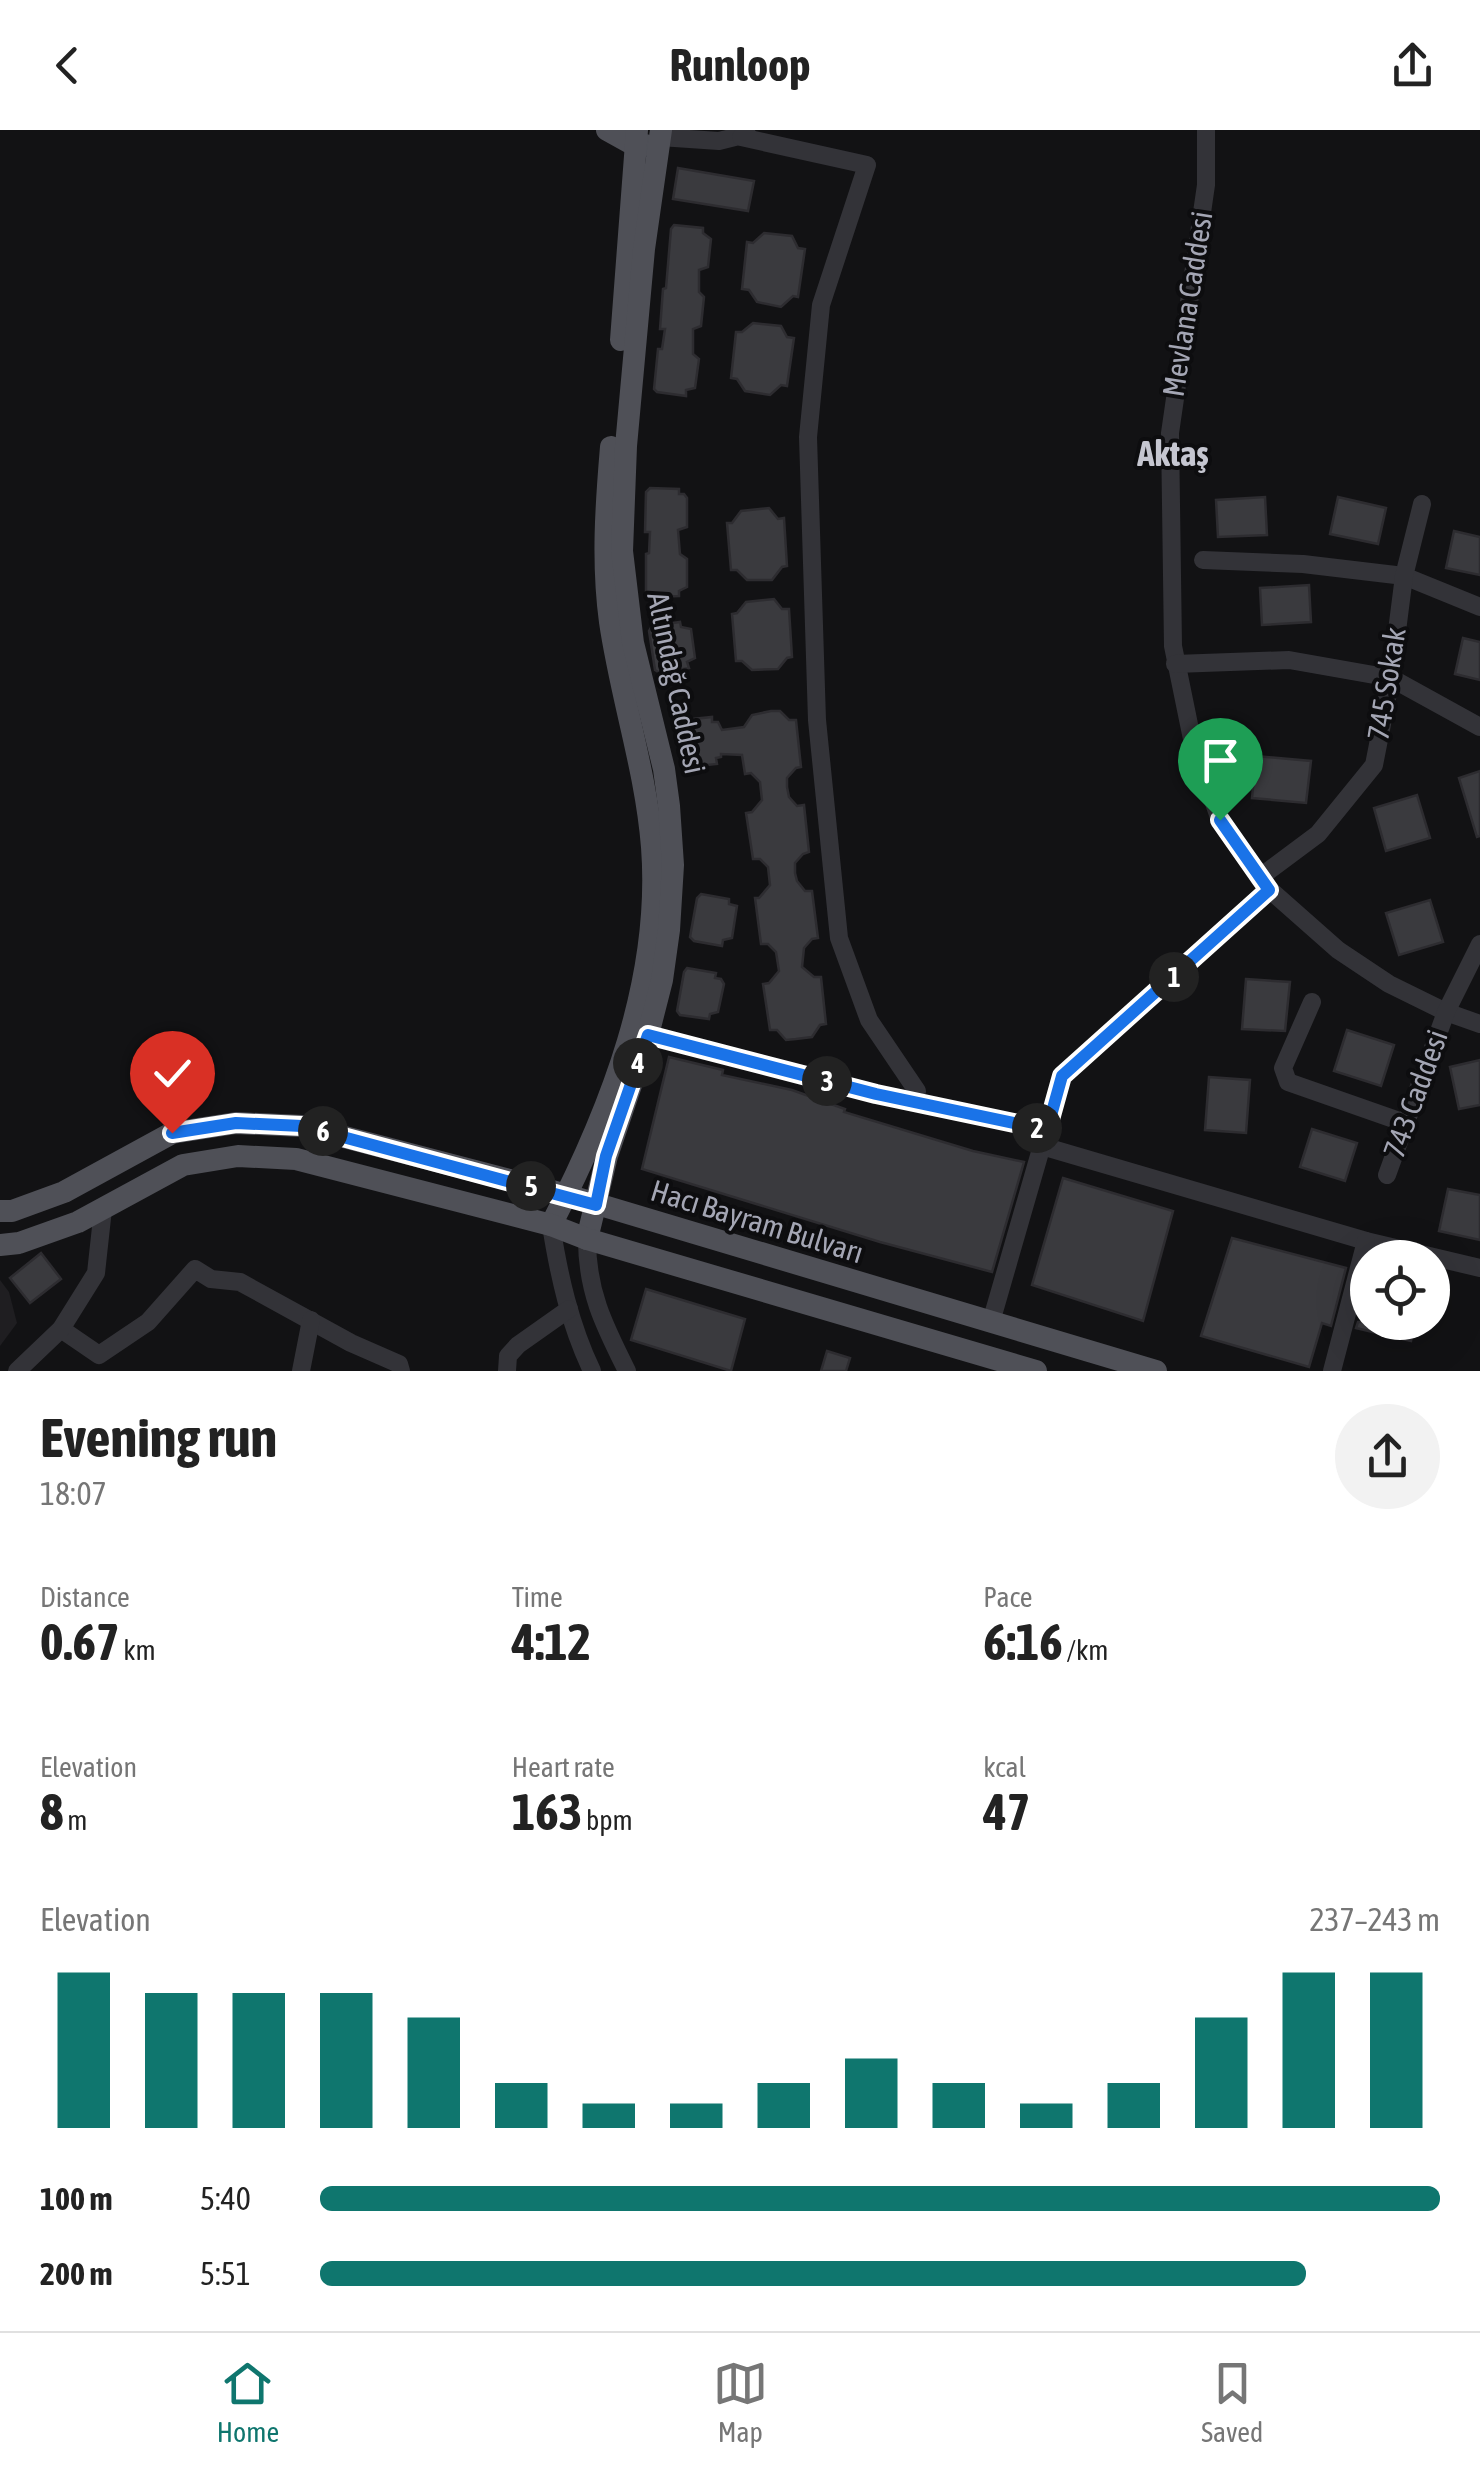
<!DOCTYPE html>
<meta charset="utf-8">
<style>
:root{--surface:#fff;--page:#f2f2f2;--text:#222;--muted:#767676;--line:#e0e0e0;--accent:#0f766e}
body{margin:0;font-family:"Asap Condensed",sans-serif;background:var(--page);color:var(--text);height:100vh;display:flex;flex-direction:column;font-size:38px;white-space:nowrap}
*{box-sizing:border-box;margin:0}
p{font-size:32px;color:var(--muted)}
.icon{flex:none;width:55px;height:55px;fill:none;stroke:currentColor;stroke-width:2;stroke-linecap:round;stroke-linejoin:round}
.map{position:relative;height:1241px;overflow:hidden}
.details{display:flex;flex-direction:column;background:var(--surface);flex:1}
.details>*{flex:none}
.buttons{position:absolute;left:1350px;top:1110px;display:grid;gap:20px}
.buttons a{display:grid;place-items:center;width:100px;height:100px;border-radius:50%;background:var(--surface);box-shadow:0 10px 40px #0002;font-size:50px}
.pin{position:absolute;display:grid;place-items:center;width:85px;height:85px;color:#fff;margin:-102px -42px;border-radius:50% 50% 50% 0;rotate:-45deg;box-shadow:0 0 10px #0007}
.pin .icon{rotate:45deg}
.km{position:absolute;width:50px;height:50px;margin:-25px;border-radius:50%;background:#222;color:#fff;font-size:28px;line-height:50px;text-align:center}
.round{display:grid;place-items:center;flex:none;width:105px;height:105px;border-radius:52px;background:var(--page)}
.overview{display:flex;align-items:center;justify-content:space-between;height:170px;padding:0 40px}
h1{font-size:55px;font-weight:700;line-height:75px}
.metrics{display:grid;grid-template-columns:repeat(3,1fr);gap:15px;height:170px;padding:10px 40px}
.metrics div{display:grid;align-content:center}
.metrics b{font-size:50px;font-weight:700}
.metrics small{font-size:28px;font-weight:400}
.metrics p{font-size:28px}
.chart{height:280px;padding:20px 40px}
.chart p{display:flex;justify-content:space-between}
.chart svg{width:100%;height:180px;margin-top:10px;stroke:var(--accent);stroke-width:6}
ul{padding:0 40px;list-style:none;font-size:32px}
li{display:grid;grid-template-columns:160px 120px 1fr;align-items:center;height:75px}
li i{height:25px;border-radius:12px;background:var(--accent)}
header{display:flex;justify-content:space-between;align-items:center;height:130px;padding:0 40px;background:var(--surface);font-size:45px;font-weight:700}
.menu{display:flex;justify-content:space-around;align-items:center;height:140px;border-top:2px solid var(--line);background:var(--surface);font-size:28px;color:var(--muted)}
.menu a{display:grid;justify-items:center;gap:5px}
.menu .on{color:var(--accent)}
.map>svg:first-child{display:block}
.built{fill:#1f1e21}
.building{fill:#3a3a3e;stroke:#2d2c30;stroke-width:2.5}
.lines{fill:none;stroke-linecap:round;stroke-linejoin:round}
.minor{stroke:#333338;stroke-width:18}
.major{stroke:#4f5057;stroke-width:22}
.route-casing{stroke:#fff;stroke-width:20}
.route{stroke:#1a73e8;stroke-width:12}
.labels{text-anchor:middle;stroke-width:8;stroke-linejoin:round;paint-order:stroke}
.street-label{font-size:30px;fill:#a4a6b4;stroke:#0d0d0f}
.quarter-label{font-size:35px;font-weight:bold;fill:#c5c6d0;stroke:#0d0d0f}
</style>
<header><svg class="icon" aria-label="back" viewBox="0 0 24 24"><path d="M15 5l-7 7 7 7"/></svg>Runloop<svg class="icon" aria-label="share" viewBox="0 0 24 24"><path d="M12 15V3M7 8l5-5 5 5M5 13v7h14v-7"/></svg></header>
<div class="map">
<svg width="1480" height="1241" viewBox="0 0 1480 1241">
<rect width="100%" height="100%" fill="#121214"/>
<polygon class="built" points="0,1150 9,1162 17,1193 0,1216"/>
<g class="building">
<polygon points="678,38 754,51 748,81 673,69"/>
<polygon points="674,95 703,98 703,103 711,109 708,137 699,140 699,162 704,167 701,196 693,199 693,224 699,229 695,258 686,260 686,266 657,262 654,259 658,219 662,219 665,199 660,199 663,159 666,158 671,99"/>
<polygon points="764,103 792,106 798,118 805,119 798,167 793,166 781,177 757,172 749,160 742,159 747,112 753,113"/>
<polygon points="753,193 781,196 787,207 794,208 787,256 781,255 770,265 745,261 737,249 731,248 736,202 742,202"/>
<polygon points="650,358 679,359 679,364 684,364 687,368 687,397 678,400 680,424 687,429 687,457 679,461 679,466 650,467 646,464 646,424 649,423 650,402 645,402 646,362"/>
<polygon points="1265,367 1267,405 1218,407 1216,370"/>
<polygon points="1338,367 1386,378 1378,414 1330,404"/>
<polygon points="769,378 778,389 784,388 787,436 782,437 772,450 747,450 737,440 731,440 727,393 732,393 741,381"/>
<polygon points="1454,401 1480,407 1480,445 1446,438"/>
<polygon points="1309,455 1311,492 1262,495 1260,458"/>
<polygon points="774,469 782,479 789,479 792,527 787,528 778,539 752,540 742,531 736,531 732,484 737,483 746,472"/>
<polygon points="680,492 681,497 691,499 695,528 687,532 689,538 660,543 655,540 649,501 652,496"/>
<polygon points="1463,508 1480,512 1480,550 1455,544"/>
<polygon points="771,581 780,581 789,590 796,590 801,637 796,638 787,648 787,657 789,667 797,676 804,675 809,722 803,724 795,733 795,743 797,751 805,761 812,761 818,808 812,809 804,818 802,837 814,847 821,847 826,894 820,895 812,907 796,909 786,910 777,900 770,900 763,854 769,853 779,841 776,822 768,814 761,814 755,768 759,768 770,755 768,737 760,729 753,729 746,683 752,682 762,670 760,652 751,643 745,644 742,625 721,624 721,627 716,628 717,634 688,637 684,634 680,594 683,590 712,587 712,592 718,592 722,600 744,597 752,585"/>
<polygon points="1256,626 1311,631 1306,673 1252,668"/>
<polygon points="1480,641 1480,706 1477,707 1459,648"/>
<polygon points="1417,665 1430,708 1386,721 1374,678"/>
<polygon points="701,764 729,769 729,774 737,776 732,808 723,810 722,816 694,811 690,807 697,768"/>
<polygon points="1430,770 1443,812 1399,825 1386,783"/>
<polygon points="687,838 716,843 715,848 721,849 724,854 718,882 710,884 709,889 680,885 677,881 684,842"/>
<polygon points="1246,849 1290,852 1285,901 1242,899"/>
<polygon points="1347,900 1394,915 1381,956 1334,941"/>
<polygon points="669,927 723,940 722,945 792,960 845,979 844,982 973,1021 1024,1032 992,1142 880,1112 642,1039"/>
<polygon points="1480,930 1480,975 1459,979 1450,937"/>
<polygon points="1209,947 1250,950 1246,1003 1205,1000"/>
<polygon points="1312,999 1357,1013 1345,1051 1300,1037"/>
<polygon points="1063,1048 1173,1081 1143,1191 1032,1155"/>
<polygon points="1448,1059 1480,1065 1480,1110 1439,1101"/>
<polygon points="1232,1108 1346,1138 1331,1196 1322,1193 1309,1237 1201,1206"/>
<polygon points="41,1123 61,1149 30,1173 10,1148"/>
<polygon points="646,1159 745,1189 731,1241 631,1210"/>
<polygon points="1358,1192 1415,1192 1411,1211 1356,1198"/>
<polygon points="827,1221 850,1228 846,1241 821,1241"/>
</g>
<g class="lines">
<g class="minor">
<polyline points="1206,0 1206,55 1170,303 1173,516 1193,614 1220,690 1269,759 1338,820 1389,854 1446,882 1480,894"/>
<polyline points="660,7 719,11 747,4"/>
<polyline points="741,7 867,35 821,175 808,307 817,590 839,808 869,890 917,961"/>
<polyline points="1203,430 1303,434 1404,446 1480,477"/>
<polyline points="1175,534 1289,530 1391,548 1480,597"/>
<polyline points="1259,748 1318,704 1374,635 1391,548 1404,446 1422,374"/>
<polyline points="1312,872 1283,938 1288,952 1405,993"/>
<polyline points="648,905 876,964 1047,1000"/>
<polyline points="1042,1016 1366,1111 1480,1138"/>
<polyline points="1387,1045 1446,882 1480,814"/>
<path d="M551,1095C559,1146 570,1195 592,1241"/>
<path d="M587,1109C587,1162 604,1195 627,1241"/>
<polyline points="991,1192 1062,946 1269,759"/>
<polyline points="61,1199 99,1225 148,1192 195,1139 211,1149 240,1152 351,1213 399,1234 401,1241"/>
<polyline points="17,1241 61,1199 96,1143 103,1079"/>
<polyline points="301,1241 311,1190"/>
<polyline points="507,1241 508,1226 518,1215 569,1179"/>
<polyline points="1332,1241 1366,1111"/>
</g>
<g class="major">
<polyline points="607,0 634,15 645,15"/>
<polyline points="621,210 637,0"/>
<polyline points="0,1081 12,1081 64,1062 172,1003 236,993 302,996 567,1065 1156,1241"/>
<path d="M551,1095C611,979 662,849 652,717C646,640 621,568 610,492C602,433 606,376 611,317"/>
<polyline points="587,1109 607,1026 648,905 662,850 669,800 673,735 669,676 664,639 633,513 622,421 626,316 644,119 661,0"/>
<polyline points="0,1115 19,1113 78,1092 183,1035 238,1026 296,1029 551,1095 587,1109 1036,1241"/>
</g>
</g>
<g class="lines">
<g class="route-casing">
<polyline id="route" points="172,1003 236,993 302,996 596,1075 606,1026 648,905 876,964 1047,1000 1062,946 1269,760 1220,690"/>
</g>
<use href="#route" class="route"/>
</g>
<g class="labels">
<g class="street-label">
<text transform="translate(1188 174) rotate(-81)" y="10">Mevlana Caddesi</text>
<text transform="translate(676 553) rotate(78)" y="10">Altındağ Caddesi</text>
<text transform="translate(1387 554) rotate(-81)" y="10">745 Sokak</text>
<text transform="translate(1416 964) rotate(-70)" y="10">743 Caddesi</text>
<text transform="translate(757 1092) rotate(17)" y="10">Hacı Bayram Bulvarı</text>
</g>
<g class="quarter-label">
<text x="1173" y="336">Aktaş</text>
</g>
</g>
</svg>
<div class="buttons">
<a><svg class="icon" aria-label="locate" viewBox="0 0 24 24"><circle cx="12" cy="12" r="6"/><path d="M12 2v4M12 18v4M2 12h4M18 12h4"/></svg></a>
</div>
<div class="pin" style="left:1220px;top:690px;background:#1e9e55"><svg class="icon" aria-label="arrive" viewBox="0 0 24 24"><path d="M6 21V4h12l-3 4 3 4H6"/></svg></div>
<div class="pin" style="left:172px;top:1003px;background:#d93025"><svg class="icon" aria-label="check" viewBox="0 0 24 24"><path d="M5 12l5 5 9-10"/></svg></div>
<b class="km" style="left:1174px;top:847px">1</b>
<b class="km" style="left:1037px;top:998px">2</b>
<b class="km" style="left:827px;top:951px">3</b>
<b class="km" style="left:638px;top:933px">4</b>
<b class="km" style="left:531px;top:1056px">5</b>
<b class="km" style="left:323px;top:1001px">6</b>
</div>
<section class="details">
<div class="overview"><div><h1>Evening run</h1><p>18:07</p></div><a class="round"><svg class="icon" aria-label="share" viewBox="0 0 24 24"><path d="M12 15V3M7 8l5-5 5 5M5 13v7h14v-7"/></svg></a></div>
<div class="metrics">
<div><p>Distance</p><b>0.67<small> km</small></b></div>
<div><p>Time</p><b>4:12</b></div>
<div><p>Pace</p><b>6:16<small> /km</small></b></div>
</div>
<div class="metrics">
<div><p>Elevation</p><b>8<small> m</small></b></div>
<div><p>Heart rate</p><b>163<small> bpm</small></b></div>
<div><p>kcal</p><b>47</b></div>
</div>
<div class="chart"><p><span>Elevation</span>237–243 m</p>
<svg viewBox="0 0 160 44" preserveAspectRatio="none"><path d="M5 44V6M15 44V11M25 44V11M35 44V11M45 44V17M55 44V33M65 44V38M75 44V38M85 44V33M95 44V27M105 44V33M115 44V38M125 44V33M135 44V17M145 44V6M155 44V6"/></svg>
</div>
<ul>
<li><b>100 m</b>5:40<i style="width:100%"></i></li>
<li><b>200 m</b>5:51<i style="width:88%"></i></li>
</ul>
</section>
<nav class="menu">
<a class="on"><svg class="icon" aria-label="home" viewBox="0 0 24 24"><path d="M3 11l9-7 9 7M6 9v11h12V9"/></svg>Home</a>
<a><svg class="icon" aria-label="map" viewBox="0 0 24 24"><path d="M3 6l6-2 6 2 6-2v14l-6 2-6-2-6 2zM9 4v14M15 6v14"/></svg>Map</a>
<a><svg class="icon" aria-label="saved" viewBox="0 0 24 24"><path d="M7 4h10v16l-5-4-5 4z"/></svg>Saved</a>
</nav>
